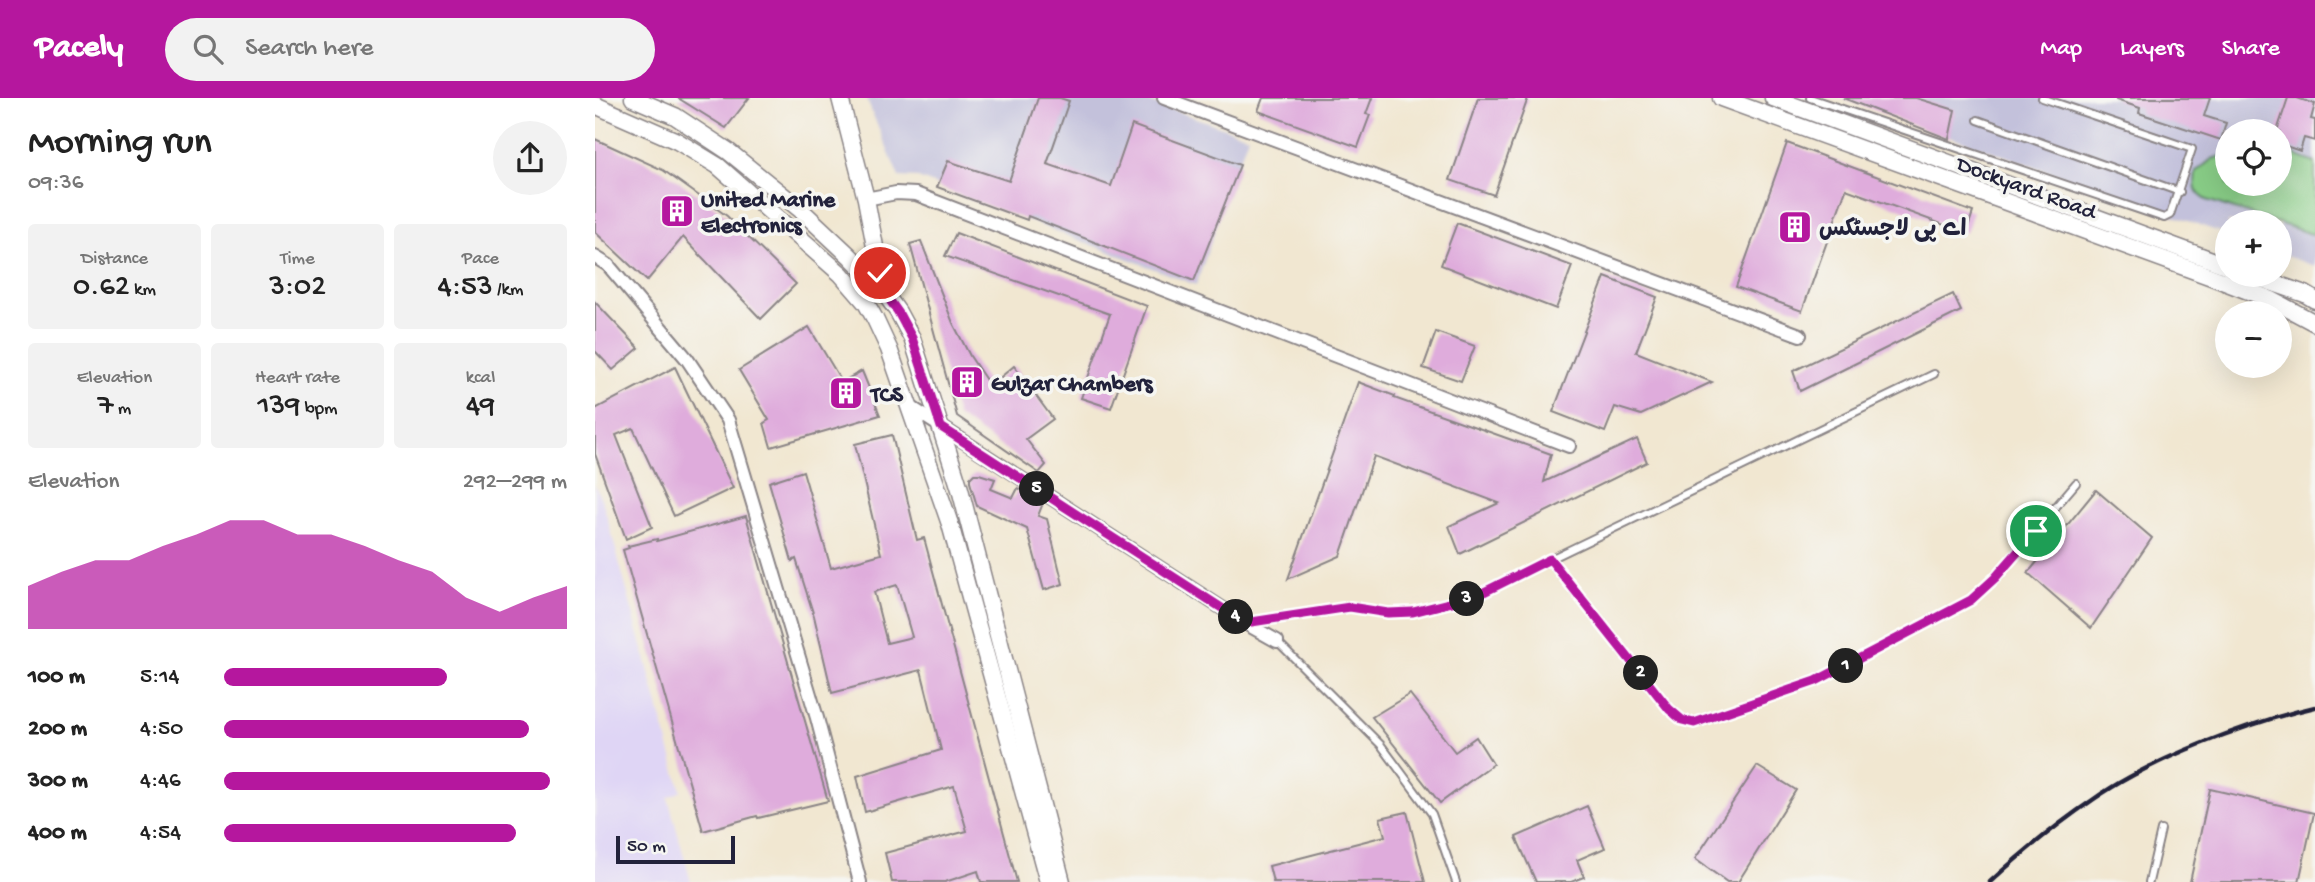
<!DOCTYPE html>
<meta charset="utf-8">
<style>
:root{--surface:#fff;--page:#f2f2f2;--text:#222;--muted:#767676;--accent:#b5179e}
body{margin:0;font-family:"Gochi Hand","Playpen Sans Arabic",sans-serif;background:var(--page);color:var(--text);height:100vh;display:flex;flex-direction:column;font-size:26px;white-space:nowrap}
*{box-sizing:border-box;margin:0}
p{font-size:23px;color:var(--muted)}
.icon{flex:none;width:38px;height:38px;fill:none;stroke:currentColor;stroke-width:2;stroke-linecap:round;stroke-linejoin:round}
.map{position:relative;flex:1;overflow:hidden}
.details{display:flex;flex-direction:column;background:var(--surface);width:595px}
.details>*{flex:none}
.controls{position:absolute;left:1620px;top:21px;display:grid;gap:14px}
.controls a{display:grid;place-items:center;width:77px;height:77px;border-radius:50%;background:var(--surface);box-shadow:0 7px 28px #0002;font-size:35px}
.scale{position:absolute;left:21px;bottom:18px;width:119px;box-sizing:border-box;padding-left:7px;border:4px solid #22223b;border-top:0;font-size:19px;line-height:24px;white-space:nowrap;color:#22223b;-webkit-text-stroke:5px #f6f6f2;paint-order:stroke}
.pin{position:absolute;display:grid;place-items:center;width:60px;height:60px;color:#fff;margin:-30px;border:4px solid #fff;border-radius:50%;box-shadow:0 2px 7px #0007}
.km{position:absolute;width:35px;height:35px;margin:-18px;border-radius:50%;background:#222;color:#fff;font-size:19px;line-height:35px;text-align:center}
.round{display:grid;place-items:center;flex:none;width:74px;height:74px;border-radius:37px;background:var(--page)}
.summary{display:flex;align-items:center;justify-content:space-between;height:119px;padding:0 28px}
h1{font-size:38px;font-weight:600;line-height:52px}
.metrics{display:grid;grid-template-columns:repeat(3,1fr);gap:10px;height:119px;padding:7px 28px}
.metrics div{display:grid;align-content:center;border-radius:7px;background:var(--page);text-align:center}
.metrics b{font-size:30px;font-weight:600}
.metrics small{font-size:19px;font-weight:400}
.metrics p{font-size:19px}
.chart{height:196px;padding:14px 28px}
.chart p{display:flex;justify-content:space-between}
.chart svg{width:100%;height:126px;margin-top:7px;fill:var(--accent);opacity:.7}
ul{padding:0 28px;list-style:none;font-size:23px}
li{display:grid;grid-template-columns:112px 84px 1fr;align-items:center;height:52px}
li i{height:18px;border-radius:9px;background:var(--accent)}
header{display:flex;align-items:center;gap:42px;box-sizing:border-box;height:98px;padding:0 35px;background:var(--accent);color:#fff}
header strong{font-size:33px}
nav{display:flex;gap:38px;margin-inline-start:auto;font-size:24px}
.search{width:490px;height:63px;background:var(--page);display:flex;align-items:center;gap:18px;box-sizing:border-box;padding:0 24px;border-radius:38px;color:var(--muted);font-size:26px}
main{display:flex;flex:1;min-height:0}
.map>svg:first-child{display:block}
.built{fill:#dfd5f5}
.industrial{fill:#c3c1db;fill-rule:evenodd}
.green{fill:#88cc86;stroke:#557760;stroke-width:2}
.building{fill:#dfacdc;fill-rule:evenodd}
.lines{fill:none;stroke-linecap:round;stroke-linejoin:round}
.service-casing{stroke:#8a8486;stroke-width:10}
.minor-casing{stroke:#8a8486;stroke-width:16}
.tertiary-casing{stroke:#8a8486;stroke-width:19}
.service{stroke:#fff;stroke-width:6}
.minor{stroke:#fff;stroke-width:12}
.tertiary{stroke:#fff;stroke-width:16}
.rail{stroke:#22223b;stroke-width:4.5}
.route-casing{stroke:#fff;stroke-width:14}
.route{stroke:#b5179e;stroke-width:9}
.labels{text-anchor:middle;stroke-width:7;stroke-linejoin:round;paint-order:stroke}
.street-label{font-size:23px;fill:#22223b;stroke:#f6f6f2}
.poi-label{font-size:23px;font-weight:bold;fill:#22223b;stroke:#f6f6f2;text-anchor:start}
</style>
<header>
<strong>Pacely</strong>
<div class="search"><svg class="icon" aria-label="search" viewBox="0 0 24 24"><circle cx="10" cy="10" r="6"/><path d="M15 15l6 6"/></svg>Search here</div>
<nav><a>Map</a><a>Layers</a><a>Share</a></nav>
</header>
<main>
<section class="details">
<div class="summary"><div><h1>Morning run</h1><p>09:36</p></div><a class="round"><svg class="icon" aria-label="share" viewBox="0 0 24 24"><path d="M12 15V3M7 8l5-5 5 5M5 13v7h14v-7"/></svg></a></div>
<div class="metrics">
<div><p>Distance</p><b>0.62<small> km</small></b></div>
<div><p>Time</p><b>3:02</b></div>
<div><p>Pace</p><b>4:53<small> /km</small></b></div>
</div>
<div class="metrics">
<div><p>Elevation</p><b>7<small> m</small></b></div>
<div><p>Heart rate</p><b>139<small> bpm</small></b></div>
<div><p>kcal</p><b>49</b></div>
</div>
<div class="chart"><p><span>Elevation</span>292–299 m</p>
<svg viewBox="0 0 160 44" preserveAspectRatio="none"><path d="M0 44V29L10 24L20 20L30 20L40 15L50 11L60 6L70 6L80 11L90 11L100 15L110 20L120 24L130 33L140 38L150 33L160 29V44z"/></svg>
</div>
<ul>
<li><b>100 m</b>5:14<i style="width:65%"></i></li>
<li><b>200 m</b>4:50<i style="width:89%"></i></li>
<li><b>300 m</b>4:46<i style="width:95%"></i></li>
<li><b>400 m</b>4:54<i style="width:85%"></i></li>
</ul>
</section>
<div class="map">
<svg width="1720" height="784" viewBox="0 0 1720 784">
<rect width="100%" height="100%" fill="#f6f6f2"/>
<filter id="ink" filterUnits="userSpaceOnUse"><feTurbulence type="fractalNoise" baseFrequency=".0143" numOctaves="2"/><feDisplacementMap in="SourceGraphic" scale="14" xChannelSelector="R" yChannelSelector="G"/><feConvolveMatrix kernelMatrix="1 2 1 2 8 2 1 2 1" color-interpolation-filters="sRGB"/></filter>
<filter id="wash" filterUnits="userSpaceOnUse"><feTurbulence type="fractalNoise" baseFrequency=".00686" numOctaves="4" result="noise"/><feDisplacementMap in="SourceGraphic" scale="28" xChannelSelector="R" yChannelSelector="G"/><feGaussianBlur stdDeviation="1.57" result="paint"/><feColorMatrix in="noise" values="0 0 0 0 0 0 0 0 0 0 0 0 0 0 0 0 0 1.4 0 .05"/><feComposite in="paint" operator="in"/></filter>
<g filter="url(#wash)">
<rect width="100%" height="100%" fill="#f1e7d1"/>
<polygon class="built" points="0,387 9,408 86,693 73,700 96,784 0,784"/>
<g class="industrial">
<polygon points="271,0 543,0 653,38 601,187 323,80 304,79"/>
<path d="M1247,0H1720V168L1685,156V124H1633V137ZM1633,33H1685V86H1633Z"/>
</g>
<path class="green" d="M1685,51L1720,65V137L1612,102C1599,95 1599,88 1601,74L1617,61L1633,56V86H1685Z"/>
<g id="blocks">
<g class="building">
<polygon points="83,0 154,0 131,30"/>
<polygon points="443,0 465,0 474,3 452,66 516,88 537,27 645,67 599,183 433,118 432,122 342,89 353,63 414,83"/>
<polygon points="668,0 777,0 771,16 775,17 763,49 663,13"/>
<polygon points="883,0 933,0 899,97 855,82"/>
<polygon points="1248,0 1321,0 1360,12 1354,41"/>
<polygon points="1521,0 1615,0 1609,18 1631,25 1626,42 1544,15 1545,10 1521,2"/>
<polygon points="1693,0 1702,0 1720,6 1716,21 1720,22 1720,43 1709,40 1705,53 1685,46 1685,33 1682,33"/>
<polygon points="0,41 68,72 132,118 201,186 166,221 88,139 52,183 0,134"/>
<polygon points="1192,45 1378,114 1371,135 1251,91 1207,213 1141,189"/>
<polygon points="862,125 977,168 961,211 846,167"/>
<polygon points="361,135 552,208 516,310 486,300 515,216 350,158"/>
<polygon points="326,143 358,225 375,258 395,288 419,268 458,321 431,341 451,367 444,375 362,318 315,146"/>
<polygon points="1010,179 1062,199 1041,254 1117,284 1046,317 1020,309 1010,334 958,314"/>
<polygon points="1358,196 1366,213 1205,293 1198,273"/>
<polygon points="0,204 44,250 18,272 0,253"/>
<polygon points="214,229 247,284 267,273 285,317 176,349 169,325 174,322 144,272"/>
<polygon points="841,234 880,248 866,283 828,270"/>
<polygon points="80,269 138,390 79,418 38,330 21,337 57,429 31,441 0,356 0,311"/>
<polygon points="763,284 800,298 799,300 956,356 949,384 1042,341 1052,364 865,456 854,428 904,405 779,358 745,458 693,481"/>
<path d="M297,337L322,442L329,440L422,784H386L383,773L350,784H297L290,755L372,733L359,688L270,714L262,678L346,652L326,572L237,595L219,518L201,461L197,463L174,384L208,373L236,470L286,456L260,346ZM302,487L317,539L292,545L279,494Z"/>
<polygon points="379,376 384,376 400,381 396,391 418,400 423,390 448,405 443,418 452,421 468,486 449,492 432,431 382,408 375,384 375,380"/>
<polygon points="1501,392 1557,440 1496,530 1433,475"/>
<polygon points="151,418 233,703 163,720 162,718 108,733 28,452 34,450 33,448 62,441 62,443"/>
<polygon points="815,596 860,654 881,639 898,666 845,705 777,619"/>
<polygon points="1162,668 1201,692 1143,784 1132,784 1100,761"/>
<polygon points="1615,691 1719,715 1704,784 1595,784"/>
<polygon points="992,708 1010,750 982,762 989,779 976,784 941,784 921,739"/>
<polygon points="812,714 830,784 678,784 674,768 790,738 785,720"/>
</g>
</g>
</g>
<g filter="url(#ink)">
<use href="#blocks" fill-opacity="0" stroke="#8a8486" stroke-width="2"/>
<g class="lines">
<g class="service-casing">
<g id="service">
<polyline points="1215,0 1569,120 1575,117 1597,51 1447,0"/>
<polyline points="1383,22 1585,94"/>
<polyline points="955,462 1074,611 1088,622 1099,625 1221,583 1376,502 1400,480 1481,385"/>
<polyline points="652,525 755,509 793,515 818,514 881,497 1339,276"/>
<polyline points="682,543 786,647 837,716 861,784"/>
<polyline points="1554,784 1566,732"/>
</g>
</g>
<g class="minor-casing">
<g id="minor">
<polyline points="569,0 1205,237"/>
<polyline points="271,101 301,95 321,96 974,348"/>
<polyline points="0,159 13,167 92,261 133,322 222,620 265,784"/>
<polyline points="314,308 650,525 682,543"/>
</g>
</g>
<g class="tertiary-casing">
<g id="tertiary">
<polyline points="38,0 80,18 133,53 206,112 255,158 286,190 303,214 317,240 365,391 467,784"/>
<polyline points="245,0 271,101 285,175 285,192"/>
<polyline points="1126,0 1614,178 1677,202 1720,225"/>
<polyline points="1178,0 1633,168"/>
<polyline points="0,7 82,43 123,68 246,176 271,205 280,221 294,251 355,426 453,784"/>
<polyline points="1655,177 1710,196 1720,202"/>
</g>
</g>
<use href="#service" class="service"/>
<use href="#minor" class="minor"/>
<use href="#tertiary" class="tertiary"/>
<path class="rail" d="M1395,784C1428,754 1462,726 1499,701C1556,661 1652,625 1720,609"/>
</g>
</g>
<g class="lines" filter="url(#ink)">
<g class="route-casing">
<polyline id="route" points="285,175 286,190 303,214 317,240 346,329 650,525 755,509 793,515 818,514 881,498 955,461 1074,611 1087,622 1099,625 1221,583 1376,502 1400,480 1441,433"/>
</g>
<use href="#route" class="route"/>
</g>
<defs>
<g id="building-square" transform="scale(1.75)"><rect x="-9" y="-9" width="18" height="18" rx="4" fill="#b5179e" stroke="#f6f6f2"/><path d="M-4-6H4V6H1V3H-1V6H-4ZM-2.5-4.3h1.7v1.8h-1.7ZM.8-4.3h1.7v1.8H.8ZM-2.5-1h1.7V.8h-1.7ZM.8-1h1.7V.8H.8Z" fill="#fff"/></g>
</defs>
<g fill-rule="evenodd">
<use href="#building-square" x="82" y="113"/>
<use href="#building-square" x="1200" y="129"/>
<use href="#building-square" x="372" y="284"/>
<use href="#building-square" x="251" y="295"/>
</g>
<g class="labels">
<g class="street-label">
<text transform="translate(1432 88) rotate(20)" y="8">Dockyard Road</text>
</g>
<g class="poi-label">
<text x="106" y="108">United Marine<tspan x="106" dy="26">Electronics</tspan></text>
<text x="1224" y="137">اے پی لاجسٹکس</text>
<text x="396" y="292">Gulzar Chambers</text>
<text x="276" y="303">TCS</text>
</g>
</g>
</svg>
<div class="controls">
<a><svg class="icon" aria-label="locate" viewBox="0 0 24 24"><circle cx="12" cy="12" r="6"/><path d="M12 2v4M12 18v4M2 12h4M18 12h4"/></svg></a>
<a>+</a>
<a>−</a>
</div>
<div class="scale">50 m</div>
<div class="pin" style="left:1441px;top:433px;background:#1e9e55"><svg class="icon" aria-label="arrive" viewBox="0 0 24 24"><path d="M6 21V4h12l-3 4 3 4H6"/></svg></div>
<div class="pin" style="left:285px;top:175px;background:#d93025"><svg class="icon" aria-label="check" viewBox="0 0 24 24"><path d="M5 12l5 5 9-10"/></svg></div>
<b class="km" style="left:1251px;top:568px">1</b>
<b class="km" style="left:1046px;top:575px">2</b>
<b class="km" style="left:872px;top:501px">3</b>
<b class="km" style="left:641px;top:519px">4</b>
<b class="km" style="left:442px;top:391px">5</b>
</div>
</main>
